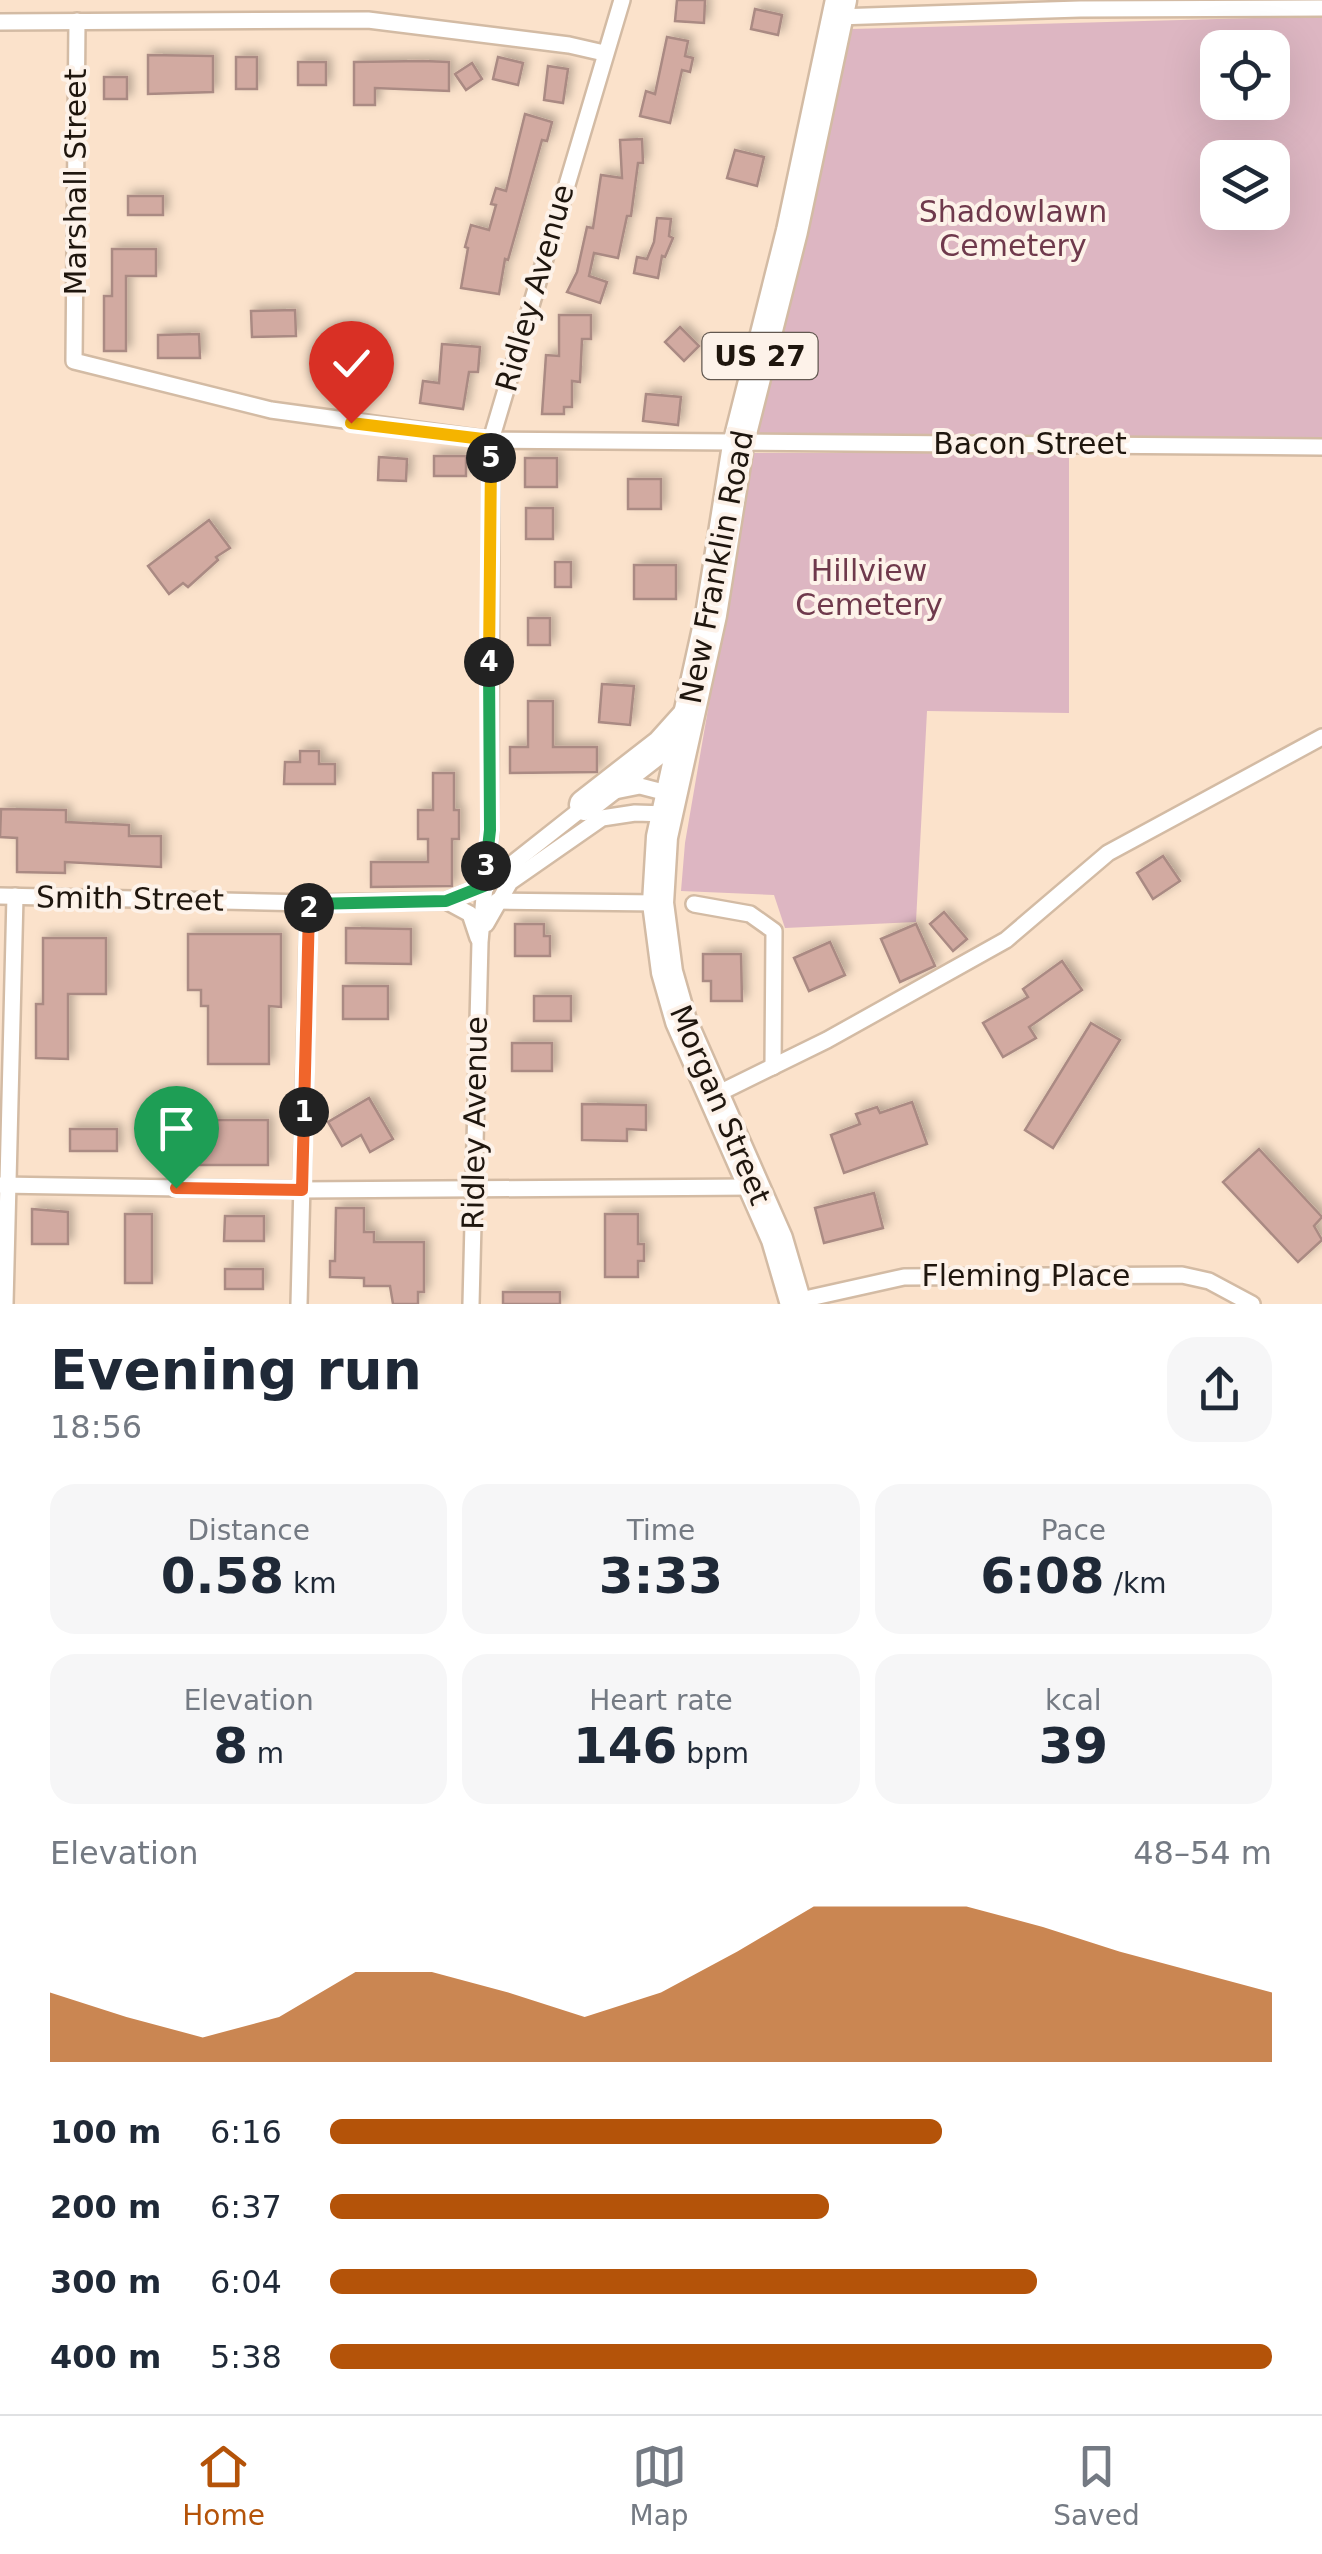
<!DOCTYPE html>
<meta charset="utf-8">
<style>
:root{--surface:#fff;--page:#f6f6f7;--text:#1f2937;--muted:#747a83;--line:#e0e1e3;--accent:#b45309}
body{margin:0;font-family:"DejaVu Sans",sans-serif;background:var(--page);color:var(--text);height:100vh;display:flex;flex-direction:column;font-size:38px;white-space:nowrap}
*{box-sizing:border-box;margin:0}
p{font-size:32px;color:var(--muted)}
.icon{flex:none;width:55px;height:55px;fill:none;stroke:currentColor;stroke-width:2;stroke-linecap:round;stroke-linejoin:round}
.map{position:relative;height:1304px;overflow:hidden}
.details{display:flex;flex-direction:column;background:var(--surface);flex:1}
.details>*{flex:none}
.tools{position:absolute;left:1200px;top:30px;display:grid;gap:20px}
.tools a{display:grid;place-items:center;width:90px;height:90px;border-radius:20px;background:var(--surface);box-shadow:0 10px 40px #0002;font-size:50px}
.pin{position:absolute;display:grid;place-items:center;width:85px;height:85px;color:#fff;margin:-102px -42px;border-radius:50% 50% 50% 0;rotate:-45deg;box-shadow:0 0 10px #0007}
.pin .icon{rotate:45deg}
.km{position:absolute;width:50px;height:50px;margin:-25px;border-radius:50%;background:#222;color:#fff;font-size:28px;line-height:50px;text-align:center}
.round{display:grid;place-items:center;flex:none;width:105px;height:105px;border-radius:30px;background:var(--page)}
.head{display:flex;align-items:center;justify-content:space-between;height:170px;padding:0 50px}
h1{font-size:55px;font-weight:800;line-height:75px}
.figures{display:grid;grid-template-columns:repeat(3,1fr);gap:15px;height:170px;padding:10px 50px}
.figures div{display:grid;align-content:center;border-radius:25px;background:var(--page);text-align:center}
.figures b{font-size:50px;font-weight:800}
.figures small{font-size:28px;font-weight:400}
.figures p{font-size:28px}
.chart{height:280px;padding:20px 50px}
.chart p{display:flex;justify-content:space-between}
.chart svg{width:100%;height:180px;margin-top:10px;fill:var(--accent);opacity:.7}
ul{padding:0 50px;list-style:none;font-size:32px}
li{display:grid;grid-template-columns:160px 120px 1fr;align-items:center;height:75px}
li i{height:25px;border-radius:12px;background:var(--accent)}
.tabs{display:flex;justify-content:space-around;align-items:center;height:140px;border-top:2px solid var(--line);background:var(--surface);font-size:28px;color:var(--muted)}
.tabs a{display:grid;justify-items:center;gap:5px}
.tabs .selected{color:var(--accent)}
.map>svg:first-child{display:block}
.green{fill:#ddb6c2;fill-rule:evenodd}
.building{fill:#d2aaa1;stroke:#aa8a83;stroke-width:2.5;filter:url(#shadow)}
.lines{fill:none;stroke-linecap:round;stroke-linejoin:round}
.street-casing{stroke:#d3bba4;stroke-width:20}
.highway-casing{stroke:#d3bba4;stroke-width:35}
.street{stroke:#fff;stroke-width:15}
.highway{stroke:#fff;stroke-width:30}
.split-1-casing{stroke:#fff;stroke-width:20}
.split-2-casing{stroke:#fff;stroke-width:20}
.split-3-casing{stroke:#fff;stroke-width:20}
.split-4-casing{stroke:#fff;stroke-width:20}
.split-5-casing{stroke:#fff;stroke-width:20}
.split-6-casing{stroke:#fff;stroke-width:20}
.split-1{stroke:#f0652b;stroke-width:12}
.split-2{stroke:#f0652b;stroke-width:12}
.split-3{stroke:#22a559;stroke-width:12}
.split-4{stroke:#22a559;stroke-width:12}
.split-5{stroke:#f5b400;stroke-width:12}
.split-6{stroke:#f5b400;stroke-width:12}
.labels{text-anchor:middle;stroke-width:8;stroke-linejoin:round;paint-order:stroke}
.shield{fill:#fdf2e9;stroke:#625850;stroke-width:2.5}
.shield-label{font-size:28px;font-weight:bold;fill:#1f160e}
.street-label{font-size:30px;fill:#1f160e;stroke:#fdf2e9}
.park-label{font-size:30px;fill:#6f394c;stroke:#fdf2e9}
</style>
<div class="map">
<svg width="1322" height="1304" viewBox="0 0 1322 1304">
<defs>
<filter id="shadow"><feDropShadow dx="4.5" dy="-4.5" stdDeviation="5" flood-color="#0004"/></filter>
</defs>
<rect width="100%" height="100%" fill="#fbe2cb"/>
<g class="green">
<path d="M1322,16V438L754,435L851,29ZM1218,48H1272V102H1218ZM1218,158H1272V212H1218Z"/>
<polygon points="752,453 1069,453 1069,713 927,711 916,922 785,928 774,895 681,891 685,843"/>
</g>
<g class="building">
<polygon points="677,0 705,0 704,23 675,21"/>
<polygon points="755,9 782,15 778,35 751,29"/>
<polygon points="667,37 688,41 685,56 693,58 690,72 682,70 670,123 640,116 646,91 655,94"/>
<polygon points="148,55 213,56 213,92 148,94"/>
<rect x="236" y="57" width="21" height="32"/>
<polygon points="498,57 523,63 518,85 493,79"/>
<polygon points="423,61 449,62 449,91 375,88 375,105 354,105 354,62"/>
<rect x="298" y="62" width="28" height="23"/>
<polygon points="472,63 482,79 466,90 455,74"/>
<polygon points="548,66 568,69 563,103 544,100"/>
<rect x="104" y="77" width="23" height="22"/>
<polygon points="525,114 552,122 547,141 542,140 508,260 505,259 499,294 461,288 468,248 465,247 471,225 489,230 496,205 491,204 496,188 506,191"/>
<polygon points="642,139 643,163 638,163 631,216 627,216 618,258 594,253 589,276 607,282 600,303 567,292 577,272 587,227 593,228 601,175 622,178 620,140"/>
<polygon points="735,150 764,157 757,186 727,178"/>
<rect x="128" y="196" width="35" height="19"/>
<polygon points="657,218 671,219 669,236 673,238 665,257 662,256 658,278 634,273 637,257 647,259 654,242"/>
<polygon points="112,249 156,249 156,276 126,276 126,351 104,351 104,296 112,296"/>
<polygon points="295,310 296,336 252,337 251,311"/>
<polygon points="559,315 591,315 591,339 582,339 580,382 572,381 572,407 564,407 564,414 542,414 546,355 559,356"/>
<polygon points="680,327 699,346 684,361 665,342"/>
<polygon points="199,334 200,358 158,358 158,335"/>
<polygon points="442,344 480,347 478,372 469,372 463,409 420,403 423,381 439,383"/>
<polygon points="646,394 681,397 678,425 643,421"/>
<rect x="434" y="456" width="32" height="20"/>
<polygon points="379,457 407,459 406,481 378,480"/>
<rect x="525" y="458" width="32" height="29"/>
<rect x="628" y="479" width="33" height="30"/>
<rect x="526" y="508" width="27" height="31"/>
<polygon points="209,520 230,548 216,557 218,560 188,587 183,583 169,594 148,566"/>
<rect x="555" y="562" width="16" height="25"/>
<rect x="634" y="565" width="42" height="34"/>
<rect x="528" y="618" width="22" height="27"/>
<polygon points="602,684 634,686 630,725 599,722"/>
<polygon points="528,701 553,701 553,747 597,747 597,772 510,773 510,747 528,747"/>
<polygon points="300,751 319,751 319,764 335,764 335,784 284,784 285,762 300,762"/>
<polygon points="433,773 454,773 454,810 459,810 459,839 452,839 452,886 371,887 371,862 428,862 428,839 418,839 418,810 433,810"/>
<polygon points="1,809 66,810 66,822 129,825 129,836 161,836 161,867 65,862 65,873 17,872 17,838 0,837"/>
<polygon points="1163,856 1180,881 1153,899 1137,873"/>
<polygon points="944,912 967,939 953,951 930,924"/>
<polygon points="515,924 544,924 544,936 550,936 550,956 515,956"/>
<polygon points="916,924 935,966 900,982 881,939"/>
<polygon points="346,928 411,929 411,964 346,963"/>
<polygon points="188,934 281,934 281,1007 269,1006 269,1064 208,1064 208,1006 201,1006 201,990 188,990"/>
<polygon points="43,938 106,938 106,994 68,994 68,1059 36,1058 36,1004 43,1004"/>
<polygon points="830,942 845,975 809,991 794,958"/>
<polygon points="703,954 741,954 742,1001 711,1001 711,981 703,981"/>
<polygon points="1062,961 1082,990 1029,1027 1036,1038 1003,1057 983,1023 1028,997 1023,989"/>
<rect x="343" y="986" width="45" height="33"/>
<rect x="534" y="996" width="37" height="25"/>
<polygon points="1091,1023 1120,1040 1053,1148 1025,1130"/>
<rect x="512" y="1043" width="40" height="28"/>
<polygon points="369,1098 393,1139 370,1152 361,1135 342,1146 328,1122"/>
<polygon points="912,1102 927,1144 844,1173 831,1135 860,1124 856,1114 877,1107 880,1113"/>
<polygon points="582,1104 646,1105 646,1130 627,1129 627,1141 582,1140"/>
<polygon points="198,1120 268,1120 268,1165 197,1165"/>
<rect x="70" y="1129" width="47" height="22"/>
<polygon points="1259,1149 1322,1217 1314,1226 1322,1240 1298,1262 1223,1182"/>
<polygon points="874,1193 883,1228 824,1243 815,1208"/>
<polygon points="336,1208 364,1208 364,1232 374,1232 374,1242 424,1242 424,1292 418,1292 418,1304 393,1304 390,1286 364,1286 364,1278 330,1277 330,1261 335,1261"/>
<polygon points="32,1209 68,1212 68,1244 32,1244"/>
<rect x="125" y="1214" width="27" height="69"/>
<polygon points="605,1214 638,1214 638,1244 644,1244 644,1261 638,1261 638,1277 605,1277"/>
<polygon points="225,1216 264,1216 264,1241 224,1241"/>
<rect x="225" y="1269" width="38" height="20"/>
<rect x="503" y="1292" width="57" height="12"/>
</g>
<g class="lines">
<g class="street-casing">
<g id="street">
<polyline points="837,17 1080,9 1322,8"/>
<polyline points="77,21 74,361 271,410 491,440 1322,447"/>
<polyline points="0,22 368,20 569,45 604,53"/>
<polyline points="615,791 640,786 671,794"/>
<polyline points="0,896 309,903 446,901 484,886 589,803"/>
<polyline points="446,901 470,914 478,938"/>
<polyline points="497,901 658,903"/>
<polyline points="694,904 750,914 774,931 773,1067"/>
<polyline points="486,924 510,882 602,818 635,813 667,814"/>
<polyline points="715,1095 827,1040 1006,940 1108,853 1322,737"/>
<polyline points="0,1185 301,1190 754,1187"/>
<polyline points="796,1301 904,1277 1182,1275 1209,1281 1252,1304"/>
<polyline points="5,1304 15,896"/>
<polyline points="299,1304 309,903"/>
<polyline points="471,1304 480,942 490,830 491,440 622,0"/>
</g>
</g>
<g class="highway-casing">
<g id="highway">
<polyline points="585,805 662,745 688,716"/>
<polyline points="796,1304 777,1239 681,1021 667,972 658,903 662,837 711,615 738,445 792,231 841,0"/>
</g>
</g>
<use href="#street" class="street"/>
<use href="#highway" class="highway"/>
</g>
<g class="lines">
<g class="split-1-casing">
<polyline id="split-1" points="176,1188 302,1190 304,1112"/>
</g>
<g class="split-2-casing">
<polyline id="split-2" points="304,1112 309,908"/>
</g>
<g class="split-3-casing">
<polyline id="split-3" points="309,908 309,904 446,901 484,886 486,866"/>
</g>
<g class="split-4-casing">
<polyline id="split-4" points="486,866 490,830 489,662"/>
</g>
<g class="split-5-casing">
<polyline id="split-5" points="489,662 491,458"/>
</g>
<g class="split-6-casing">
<polyline id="split-6" points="351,423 491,440 491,458"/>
</g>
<use href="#split-1" class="split-1"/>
<use href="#split-2" class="split-2"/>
<use href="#split-3" class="split-3"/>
<use href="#split-4" class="split-4"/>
<use href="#split-5" class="split-5"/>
<use href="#split-6" class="split-6"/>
</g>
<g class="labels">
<rect class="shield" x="702.5" y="333" width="115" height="46" rx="8"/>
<g class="shield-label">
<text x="760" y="366">US 27</text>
</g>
<g class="street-label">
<text transform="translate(76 182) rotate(-90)" y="10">Marshall Street</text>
<text transform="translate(535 288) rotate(-74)" y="10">Ridley Avenue</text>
<text x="1030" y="454">Bacon Street</text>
<text transform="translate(717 567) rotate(-79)" y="10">New Franklin Road</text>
<text transform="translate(130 899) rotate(1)" y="10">Smith Street</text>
<text transform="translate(720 1105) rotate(67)" y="10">Morgan Street</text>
<text transform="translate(475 1123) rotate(-89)" y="10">Ridley Avenue</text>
<text x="1026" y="1286">Fleming Place</text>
</g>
<g class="park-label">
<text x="1013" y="222">Shadowlawn<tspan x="1013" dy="34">Cemetery</tspan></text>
<text x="869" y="581">Hillview<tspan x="869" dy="34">Cemetery</tspan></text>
</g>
</g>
</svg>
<div class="tools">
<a><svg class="icon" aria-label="locate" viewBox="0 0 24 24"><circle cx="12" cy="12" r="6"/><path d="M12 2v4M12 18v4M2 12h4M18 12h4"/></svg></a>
<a><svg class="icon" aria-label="layers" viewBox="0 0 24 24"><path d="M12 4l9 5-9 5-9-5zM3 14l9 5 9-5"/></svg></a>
</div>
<div class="pin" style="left:176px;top:1188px;background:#1e9e55"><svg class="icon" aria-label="arrive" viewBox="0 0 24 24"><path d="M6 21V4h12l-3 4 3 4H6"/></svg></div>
<div class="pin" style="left:351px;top:423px;background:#d93025"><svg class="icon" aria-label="check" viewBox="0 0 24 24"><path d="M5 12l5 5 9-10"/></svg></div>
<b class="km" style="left:304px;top:1112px">1</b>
<b class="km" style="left:309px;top:908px">2</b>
<b class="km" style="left:486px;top:866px">3</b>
<b class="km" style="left:489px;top:662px">4</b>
<b class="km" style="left:491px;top:458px">5</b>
</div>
<section class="details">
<div class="head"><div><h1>Evening run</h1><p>18:56</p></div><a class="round"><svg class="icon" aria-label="share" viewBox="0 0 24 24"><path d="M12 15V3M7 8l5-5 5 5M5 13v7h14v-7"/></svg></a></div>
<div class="figures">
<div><p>Distance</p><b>0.58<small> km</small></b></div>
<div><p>Time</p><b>3:33</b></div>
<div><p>Pace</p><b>6:08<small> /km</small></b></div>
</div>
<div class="figures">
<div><p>Elevation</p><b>8<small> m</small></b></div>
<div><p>Heart rate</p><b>146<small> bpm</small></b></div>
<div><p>kcal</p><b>39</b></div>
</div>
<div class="chart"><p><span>Elevation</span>48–54 m</p>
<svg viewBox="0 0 160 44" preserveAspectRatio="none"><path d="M0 44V27L10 33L20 38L30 33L40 22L50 22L60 27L70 33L80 27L90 17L100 6L110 6L120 6L130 11L140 17L150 22L160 27V44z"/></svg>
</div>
<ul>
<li><b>100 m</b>6:16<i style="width:65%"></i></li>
<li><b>200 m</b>6:37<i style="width:53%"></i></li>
<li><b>300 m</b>6:04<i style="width:75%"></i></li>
<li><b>400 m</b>5:38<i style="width:100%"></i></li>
</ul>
</section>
<nav class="tabs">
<a class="selected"><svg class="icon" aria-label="home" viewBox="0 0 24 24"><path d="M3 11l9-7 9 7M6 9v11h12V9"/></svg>Home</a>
<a><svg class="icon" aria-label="map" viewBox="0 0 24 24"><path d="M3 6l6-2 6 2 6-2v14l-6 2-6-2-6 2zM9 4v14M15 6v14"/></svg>Map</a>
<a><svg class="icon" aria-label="saved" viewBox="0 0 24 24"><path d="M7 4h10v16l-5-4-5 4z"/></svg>Saved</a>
</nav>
